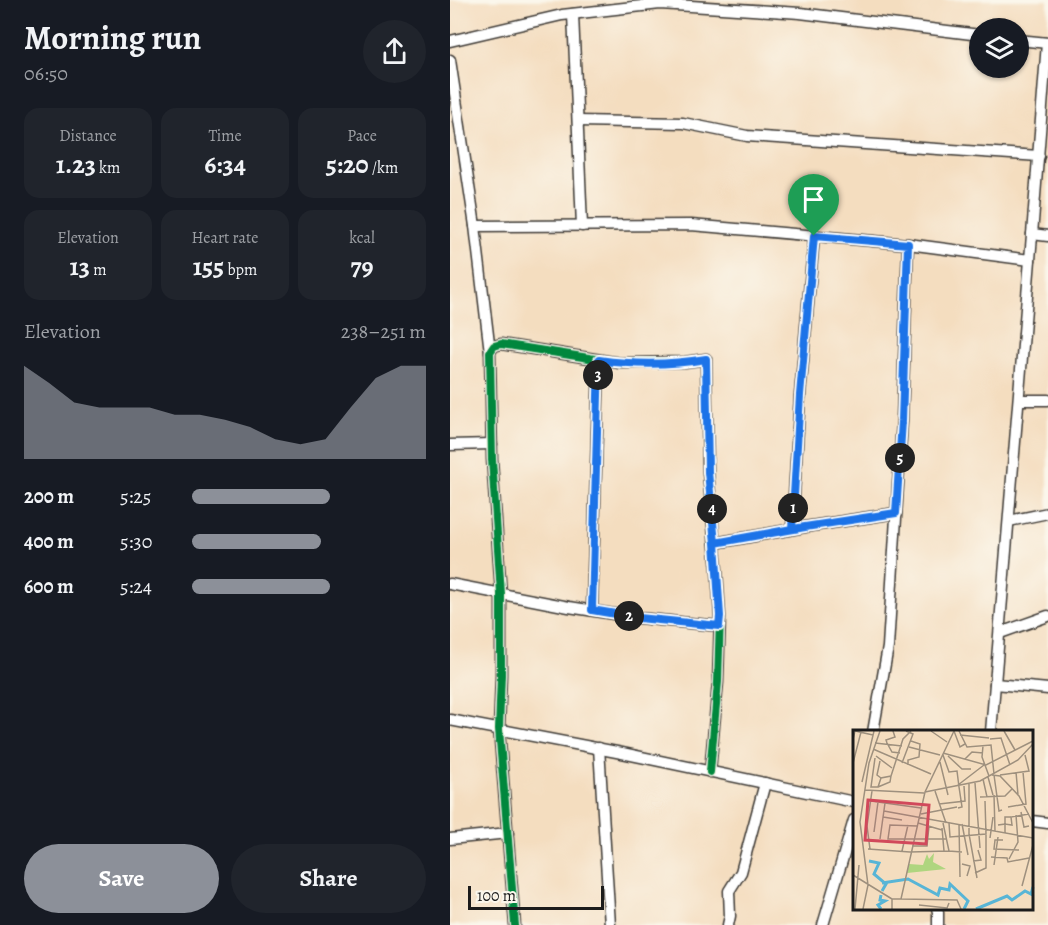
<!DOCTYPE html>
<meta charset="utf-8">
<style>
:root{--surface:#171b24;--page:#20242c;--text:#f1f3f6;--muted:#9ea1a6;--accent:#8c9099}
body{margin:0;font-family:Alegreya,serif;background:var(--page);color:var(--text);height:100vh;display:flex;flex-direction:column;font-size:22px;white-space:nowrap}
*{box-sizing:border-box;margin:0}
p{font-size:20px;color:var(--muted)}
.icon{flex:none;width:33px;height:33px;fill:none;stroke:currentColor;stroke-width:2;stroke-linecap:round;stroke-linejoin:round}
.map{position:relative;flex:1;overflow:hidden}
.sheet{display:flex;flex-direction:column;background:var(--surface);width:450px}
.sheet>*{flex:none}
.buttons{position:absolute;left:519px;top:18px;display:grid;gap:12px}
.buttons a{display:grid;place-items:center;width:60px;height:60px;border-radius:50%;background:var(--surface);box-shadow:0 2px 4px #0004;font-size:30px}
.scale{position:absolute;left:18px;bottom:15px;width:136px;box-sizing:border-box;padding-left:6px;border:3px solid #1c1c1c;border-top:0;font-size:16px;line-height:21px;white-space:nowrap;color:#1c1c1c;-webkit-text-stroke:4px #fbf7ec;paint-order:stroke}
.pin{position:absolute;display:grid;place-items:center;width:51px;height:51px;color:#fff;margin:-62px -26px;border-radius:50% 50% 50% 0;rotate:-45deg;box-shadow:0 0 6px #0007}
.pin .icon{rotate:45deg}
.km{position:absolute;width:30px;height:30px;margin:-15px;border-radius:50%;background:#222;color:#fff;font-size:16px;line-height:30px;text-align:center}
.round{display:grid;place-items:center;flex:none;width:63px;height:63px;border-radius:32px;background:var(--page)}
.head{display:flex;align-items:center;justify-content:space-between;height:102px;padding:0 24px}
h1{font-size:33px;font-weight:700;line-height:45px}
.figures{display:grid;grid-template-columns:repeat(3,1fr);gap:9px;height:102px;padding:6px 24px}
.figures div{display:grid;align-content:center;border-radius:15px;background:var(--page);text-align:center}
.figures b{font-size:26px;font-weight:700}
.figures small{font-size:16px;font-weight:400}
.figures p{font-size:16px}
.chart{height:168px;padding:12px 24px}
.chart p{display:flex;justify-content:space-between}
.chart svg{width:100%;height:108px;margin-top:6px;fill:var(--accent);opacity:.7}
.cta{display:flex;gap:12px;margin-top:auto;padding:12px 24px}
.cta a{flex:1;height:69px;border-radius:36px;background:var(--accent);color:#fff;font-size:24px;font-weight:700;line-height:69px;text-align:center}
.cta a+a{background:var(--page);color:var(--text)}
ul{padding:0 24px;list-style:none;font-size:20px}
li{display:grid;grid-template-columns:96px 72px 1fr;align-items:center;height:45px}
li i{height:15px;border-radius:8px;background:var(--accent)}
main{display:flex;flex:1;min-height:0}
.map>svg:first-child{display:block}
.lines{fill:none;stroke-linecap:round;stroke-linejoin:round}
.street-casing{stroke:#3c3934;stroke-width:13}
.street{stroke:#fff;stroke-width:10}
.cycleway-casing{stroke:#fbf7ec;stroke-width:11}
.cycleway{stroke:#00873e;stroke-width:8}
.route-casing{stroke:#fff;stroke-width:12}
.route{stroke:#1a73e8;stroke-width:8}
.inset-river{fill:none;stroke:#58b5d6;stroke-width:3}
.inset-road{fill:none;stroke:#9e907e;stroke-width:1.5}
.view{fill:#d1495b;fill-opacity:0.15;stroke:#d1495b;stroke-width:3}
.inset-edge{fill:none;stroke:#1c1c1c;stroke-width:3}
</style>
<main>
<section class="sheet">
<div class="head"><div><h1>Morning run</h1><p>06:50</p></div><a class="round"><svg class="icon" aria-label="share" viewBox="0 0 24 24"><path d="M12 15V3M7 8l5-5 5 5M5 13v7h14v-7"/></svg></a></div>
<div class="figures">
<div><p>Distance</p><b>1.23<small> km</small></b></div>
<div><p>Time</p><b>6:34</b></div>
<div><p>Pace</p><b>5:20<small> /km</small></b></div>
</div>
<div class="figures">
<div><p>Elevation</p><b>13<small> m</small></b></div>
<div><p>Heart rate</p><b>155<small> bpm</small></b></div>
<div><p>kcal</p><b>79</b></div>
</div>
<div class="chart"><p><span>Elevation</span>238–251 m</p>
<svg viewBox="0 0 160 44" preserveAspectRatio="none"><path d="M0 44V6L10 13L20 21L30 23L40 23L50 23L60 26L70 26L80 28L90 31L100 36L110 38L120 36L130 23L140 11L150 6L160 6V44z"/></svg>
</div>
<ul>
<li><b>200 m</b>5:25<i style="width:59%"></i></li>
<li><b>400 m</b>5:30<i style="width:55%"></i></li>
<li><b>600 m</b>5:24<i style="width:59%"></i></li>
</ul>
<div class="cta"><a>Save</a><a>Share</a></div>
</section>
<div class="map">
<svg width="598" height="925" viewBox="0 0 598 925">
<rect width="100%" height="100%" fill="#fbf7ec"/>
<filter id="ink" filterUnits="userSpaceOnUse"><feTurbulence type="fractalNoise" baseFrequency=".0167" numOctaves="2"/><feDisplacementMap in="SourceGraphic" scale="12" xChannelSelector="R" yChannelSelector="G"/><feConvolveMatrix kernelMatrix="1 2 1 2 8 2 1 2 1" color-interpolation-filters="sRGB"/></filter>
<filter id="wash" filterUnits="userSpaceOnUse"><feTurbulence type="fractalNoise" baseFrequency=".008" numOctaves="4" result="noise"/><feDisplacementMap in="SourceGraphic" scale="24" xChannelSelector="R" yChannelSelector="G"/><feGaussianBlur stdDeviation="1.35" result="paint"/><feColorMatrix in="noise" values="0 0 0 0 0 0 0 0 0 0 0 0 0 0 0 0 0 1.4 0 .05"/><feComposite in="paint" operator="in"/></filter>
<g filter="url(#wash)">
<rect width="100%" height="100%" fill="#f4ddbf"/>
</g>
<g filter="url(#ink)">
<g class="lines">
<g class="street-casing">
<g id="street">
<polyline points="123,14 132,226"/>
<polyline points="568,40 598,43"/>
<polyline points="0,41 112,15 210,4 350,13 530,35"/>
<polyline points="0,60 25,226 40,352"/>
<polyline points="128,121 233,123 297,136 589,156"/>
<polyline points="25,226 241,225 458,244 580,260 597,43"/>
<polyline points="582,234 598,236"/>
<polyline points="569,400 598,400"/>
<polyline points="0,445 42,444"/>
<polyline points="559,521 598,513"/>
<polyline points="342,529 350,395 364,236"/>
<polyline points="265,543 355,527 446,513"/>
<polyline points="0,584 119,607 189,618 269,626"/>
<polyline points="142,610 149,360"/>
<polyline points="550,633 598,616"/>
<polyline points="545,684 598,689"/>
<polyline points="0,720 172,753 404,802"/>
<polyline points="423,732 438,647 452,421 458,244"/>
<polyline points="541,732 580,260"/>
<polyline points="149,748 160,925"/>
<polyline points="582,821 598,823"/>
<polyline points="0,839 58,833"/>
<polyline points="487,908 488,912 488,925"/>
<polyline points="65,925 49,729 51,675 51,594 42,459 40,352 44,346 51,344 170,363 235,362 256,359 258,472 267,570 270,616 268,682 260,772"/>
<polyline points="278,925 280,916 279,891 291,872 315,783"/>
<polyline points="373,925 404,820"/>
</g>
</g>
<use href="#street" class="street"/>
<g class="cycleway-casing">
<polyline id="cycleway" points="65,925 49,729 51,675 51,594 42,459 40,352 44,346 51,344 170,363 235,362 256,359 258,472 267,570 270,616 268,682 260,772"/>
</g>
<use href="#cycleway" class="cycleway"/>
</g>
</g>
<g class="lines" filter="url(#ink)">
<g class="route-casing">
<path id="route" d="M364,236L350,395L342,529L265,543L270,616L269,626L189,618L142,610L149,360C183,365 221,365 256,359L258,472L265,543L355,527L446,513L452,421L458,244L364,236"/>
</g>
<use href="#route" class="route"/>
</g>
<g transform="translate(403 730)">
<rect width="180" height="180" fill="#f4ddbf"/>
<path d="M81,123L80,132L93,139L54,143L56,134L70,135L74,124L76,129Z" fill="#afd57f"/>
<path class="inset-river" d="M16,131L26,133L21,144L33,154L29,161M29,153L55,149L85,165L87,158L96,160L97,154L115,171L111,179M28,179L25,175L32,171L27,170L28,165M123,179L154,166L159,170L172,161L178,164L180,157"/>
<path class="inset-road" d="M40,1L42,7L33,10L34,13L39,22L47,23M78,1L94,12M101,1L107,17L112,14M106,1L114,17L138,15L141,44M151,1L162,20M107,5L136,8M0,9L2,1L20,5M137,9L148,8L157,35M22,13L49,16M130,16L129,27L136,46M56,17L87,25M20,19L78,44M90,23L133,35L180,11M90,25L96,42L104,41L106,57M23,26L39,38M95,26L109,39H118M22,28L18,57H25L28,48L38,46L50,9L58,1M112,29L119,22L130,23M27,31L24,45L28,48M87,32L95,65M0,33L8,2M49,33L60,4L53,1M55,35V30L66,27L67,14L58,11M163,42L165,65M139,45L147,46L166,66L180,93M141,45L146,81L149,80M147,45L176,41L172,25M135,47L140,65M130,49L134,67M9,52L21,1M122,53L127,118M116,54V104L124,148M105,55L131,35M25,57L37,52L38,46M12,60L71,63M82,61L93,93M72,62L127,51L165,30L180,14M141,65L142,101M127,67L152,66L159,59M18,71L32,73L27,109M32,73L68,78M86,74L112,71L111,56M155,77L173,74L170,42M105,78L109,77L106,57M31,81L180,108M168,82L171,97L176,96M68,84L104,77M30,87L49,90M65,93L89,100M90,93L96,121L109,122M96,93L97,107L133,104L132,71M106,94L107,147M109,94L115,125M145,95L152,94V87H158M64,96L37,95L35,109H94M89,98L91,121M21,102L25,72M152,103V94L159,95L158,87L176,84M137,108L140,87M150,110H142L141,119L166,120M59,116H74L76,96M15,119L57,122M17,119L14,96L19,61M49,121L55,95M57,122L96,121M138,127L154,128L155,132L176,128M156,129L165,112L163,85M120,131L128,130L125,120M109,134L117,136L114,146M141,135L145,107M122,143L133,138V104M0,145L39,169M169,156L180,115M48,169L104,170L108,179M66,175L94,178L96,173M2,179L6,135M10,179L15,155L7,92L16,33L27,1M39,179V169H48L72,62L101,1"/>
<path class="view" d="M15,70L76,75L73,114L12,110Z"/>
<rect width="180" height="180" class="inset-edge"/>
</g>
</svg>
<div class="buttons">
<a><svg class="icon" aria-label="layers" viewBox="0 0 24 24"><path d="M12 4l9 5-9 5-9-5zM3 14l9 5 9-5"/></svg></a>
</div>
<div class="scale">100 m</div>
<div class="pin" style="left:364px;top:236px;background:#1e9e55"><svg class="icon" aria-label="arrive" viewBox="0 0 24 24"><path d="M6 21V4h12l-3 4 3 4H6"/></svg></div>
<b class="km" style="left:343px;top:508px">1</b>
<b class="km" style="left:179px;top:616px">2</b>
<b class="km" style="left:148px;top:375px">3</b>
<b class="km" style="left:262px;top:509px">4</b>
<b class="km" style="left:450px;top:458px">5</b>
</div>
</main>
